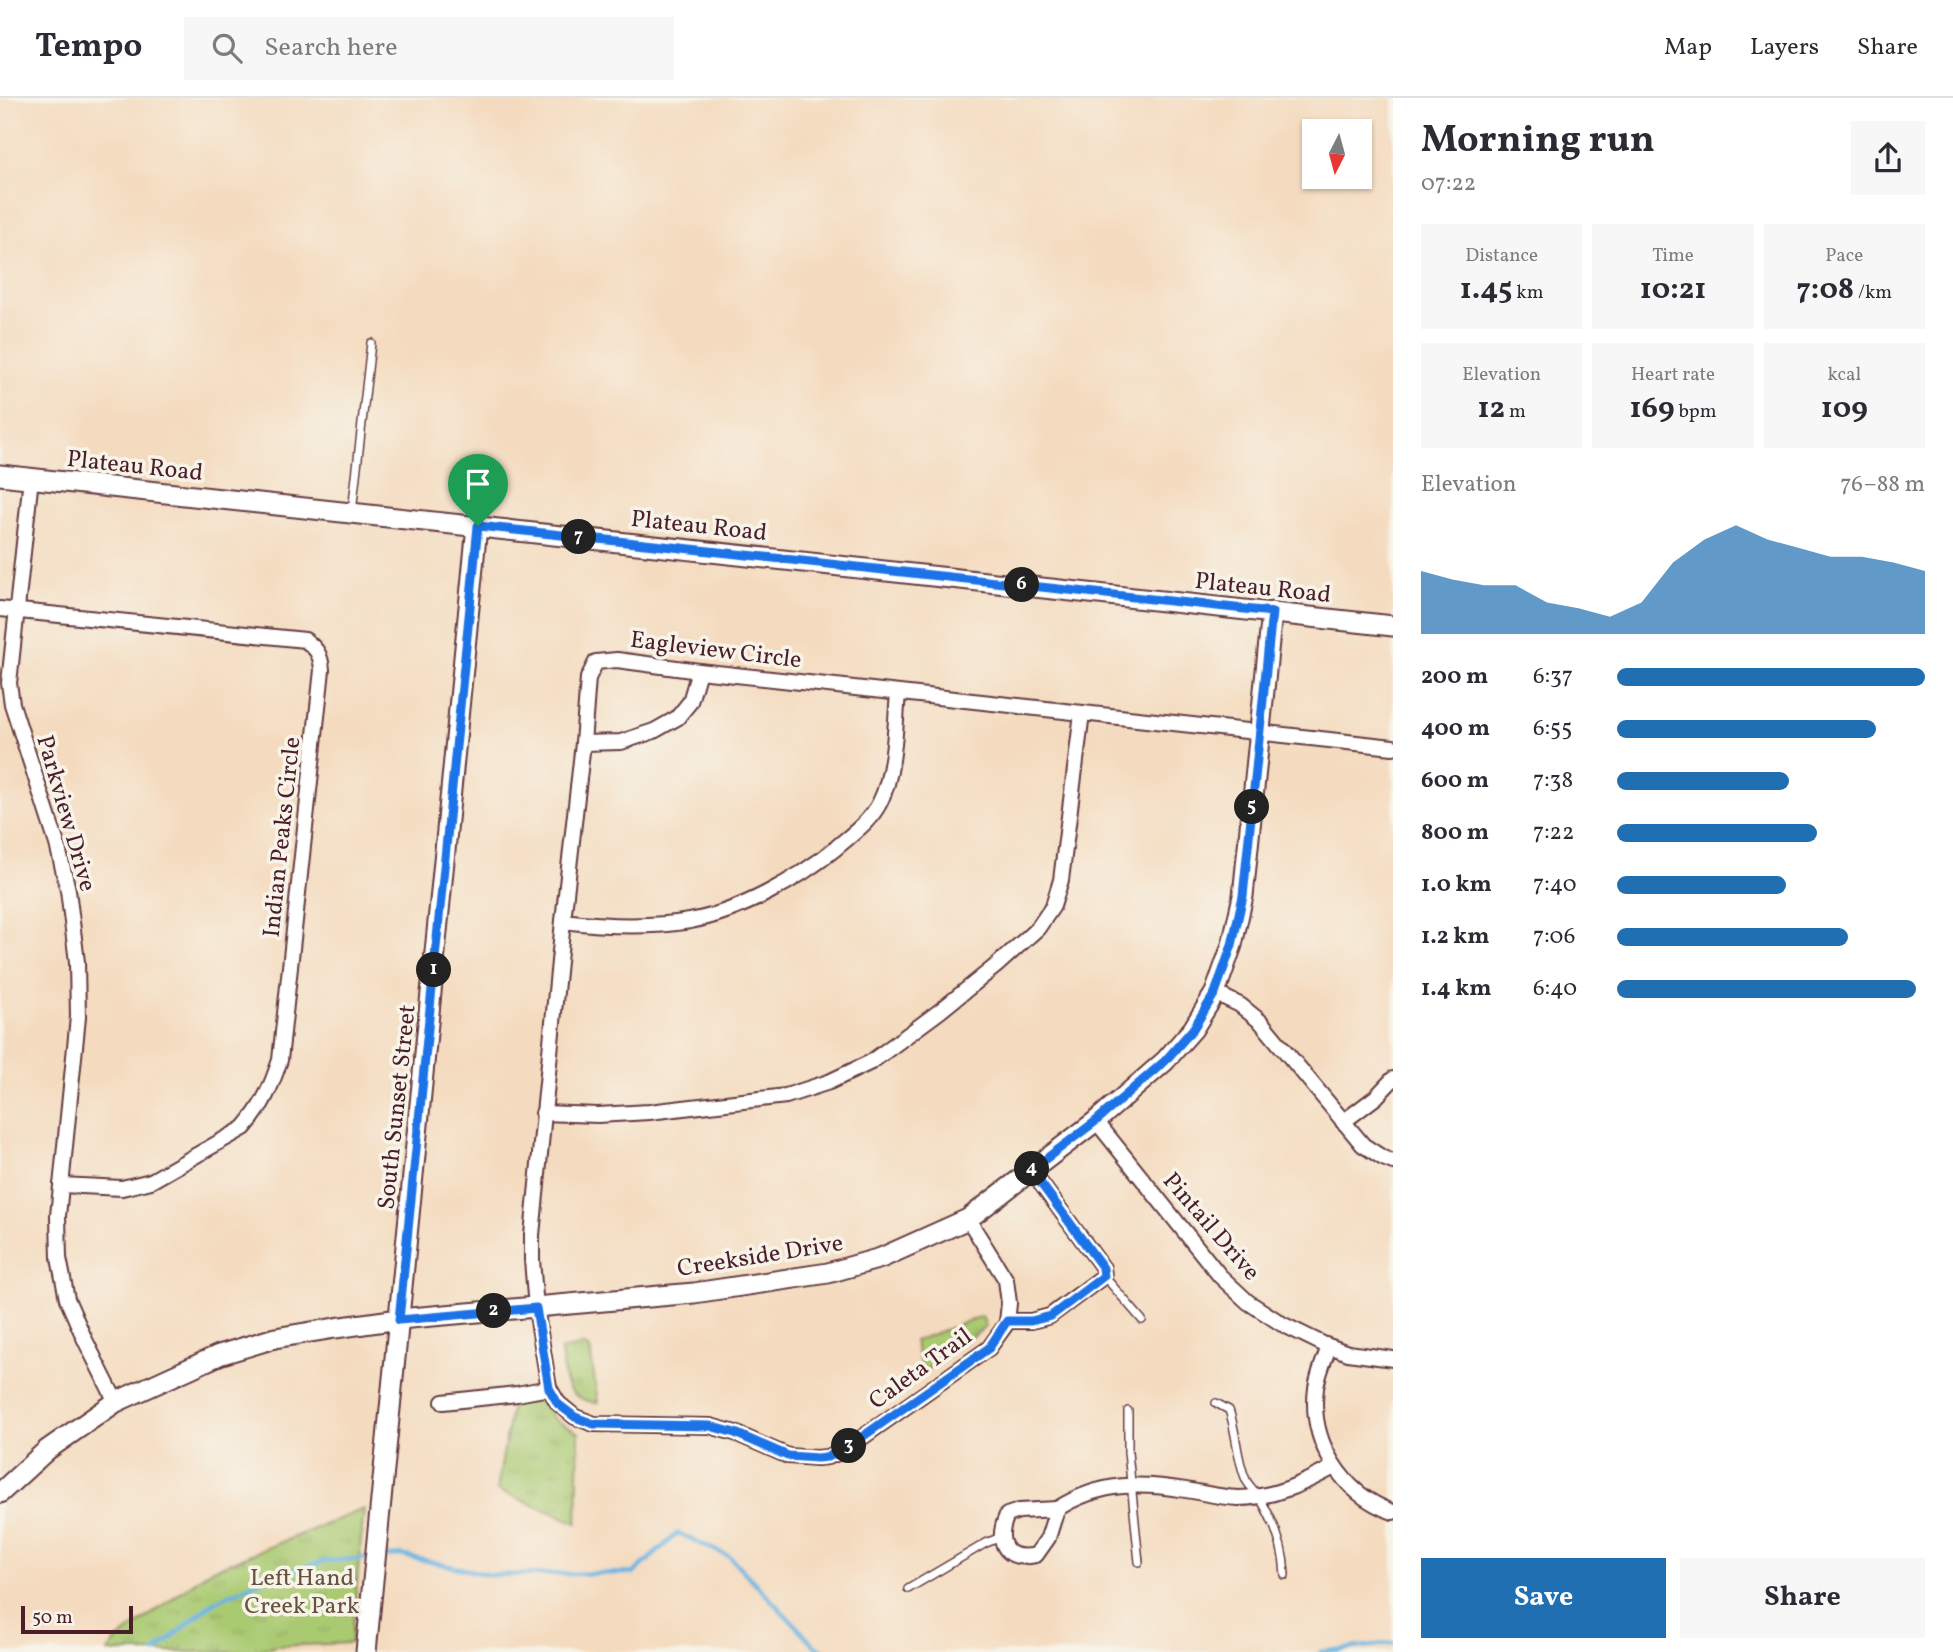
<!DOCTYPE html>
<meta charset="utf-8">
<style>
:root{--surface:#fff;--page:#f7f7f7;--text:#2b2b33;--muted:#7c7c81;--line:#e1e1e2;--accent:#1f6fb2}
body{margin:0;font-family:Vollkorn,serif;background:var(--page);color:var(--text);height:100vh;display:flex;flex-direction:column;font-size:26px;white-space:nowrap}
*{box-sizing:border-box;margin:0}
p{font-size:23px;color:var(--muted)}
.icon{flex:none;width:38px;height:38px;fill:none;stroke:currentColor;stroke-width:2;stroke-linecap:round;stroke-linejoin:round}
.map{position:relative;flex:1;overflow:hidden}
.side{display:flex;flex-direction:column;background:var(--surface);width:560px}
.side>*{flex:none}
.needle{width:46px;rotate:186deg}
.fabs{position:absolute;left:1302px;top:21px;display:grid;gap:14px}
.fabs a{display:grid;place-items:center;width:70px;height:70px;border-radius:0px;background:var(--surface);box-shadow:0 2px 5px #0004;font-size:35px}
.scale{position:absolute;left:21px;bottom:18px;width:112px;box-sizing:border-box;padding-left:7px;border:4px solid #4a1f2b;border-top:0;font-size:19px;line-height:24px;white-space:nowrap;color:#4a1f2b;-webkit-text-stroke:5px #f7f3e8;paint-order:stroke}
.pin{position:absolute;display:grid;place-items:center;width:60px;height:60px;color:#fff;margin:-72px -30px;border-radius:50% 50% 50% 0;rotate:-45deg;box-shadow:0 0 7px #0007}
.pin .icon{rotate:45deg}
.km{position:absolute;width:35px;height:35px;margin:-18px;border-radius:50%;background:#222;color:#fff;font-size:19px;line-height:35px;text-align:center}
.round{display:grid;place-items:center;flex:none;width:74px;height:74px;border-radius:0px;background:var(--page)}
.summary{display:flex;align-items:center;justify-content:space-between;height:119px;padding:0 28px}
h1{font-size:38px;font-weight:700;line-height:52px}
.stats{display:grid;grid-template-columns:repeat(3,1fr);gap:10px;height:119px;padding:7px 28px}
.stats div{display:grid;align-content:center;border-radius:0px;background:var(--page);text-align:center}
.stats b{font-size:30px;font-weight:700}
.stats small{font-size:19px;font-weight:400}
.stats p{font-size:19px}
.chart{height:196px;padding:14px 28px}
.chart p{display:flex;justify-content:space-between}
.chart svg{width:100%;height:126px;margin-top:7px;fill:var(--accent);opacity:.7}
.action{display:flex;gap:14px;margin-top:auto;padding:14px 28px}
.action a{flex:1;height:80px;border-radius:0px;background:var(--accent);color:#fff;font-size:28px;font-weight:700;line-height:80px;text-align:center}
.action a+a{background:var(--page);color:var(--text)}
ul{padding:0 28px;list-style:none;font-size:23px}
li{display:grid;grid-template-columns:112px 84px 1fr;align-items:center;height:52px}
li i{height:18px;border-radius:9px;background:var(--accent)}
header{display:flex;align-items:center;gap:42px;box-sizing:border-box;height:98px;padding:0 35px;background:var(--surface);border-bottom:2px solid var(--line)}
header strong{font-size:33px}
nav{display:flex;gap:38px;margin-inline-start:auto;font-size:24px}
.search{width:490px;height:63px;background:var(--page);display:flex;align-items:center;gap:18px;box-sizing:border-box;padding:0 24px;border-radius:0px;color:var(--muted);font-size:26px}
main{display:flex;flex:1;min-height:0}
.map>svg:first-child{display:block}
.grass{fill:url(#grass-tufts);stroke:#7a744e;stroke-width:2}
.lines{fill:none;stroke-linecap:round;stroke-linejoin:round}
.stream{stroke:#69b4e2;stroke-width:4.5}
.lane-casing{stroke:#643b41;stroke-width:10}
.street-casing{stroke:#643b41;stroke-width:18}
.secondary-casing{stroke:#643b41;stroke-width:23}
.lane{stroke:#fff;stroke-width:7}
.street{stroke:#fff;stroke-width:14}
.secondary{stroke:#fff;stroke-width:19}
.route-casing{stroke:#fff;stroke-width:14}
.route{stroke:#1a73e8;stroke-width:9}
.labels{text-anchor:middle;stroke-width:7;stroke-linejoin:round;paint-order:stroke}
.street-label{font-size:24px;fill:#4a1f2b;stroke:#f7f3e8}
.park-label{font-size:24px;fill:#675240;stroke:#f7f3e8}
</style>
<header>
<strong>Tempo</strong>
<div class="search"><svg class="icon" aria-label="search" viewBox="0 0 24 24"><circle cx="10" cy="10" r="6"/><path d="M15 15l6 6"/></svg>Search here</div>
<nav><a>Map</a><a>Layers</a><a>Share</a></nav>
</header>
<main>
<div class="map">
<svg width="1393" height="1554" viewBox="0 0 1393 1554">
<defs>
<pattern id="grass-tufts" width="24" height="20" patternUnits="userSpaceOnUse" patternTransform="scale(1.75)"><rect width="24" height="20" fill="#aaca72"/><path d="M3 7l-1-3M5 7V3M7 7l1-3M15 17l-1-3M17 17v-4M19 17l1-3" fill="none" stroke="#94ad63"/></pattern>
</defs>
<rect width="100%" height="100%" fill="#f7f3e8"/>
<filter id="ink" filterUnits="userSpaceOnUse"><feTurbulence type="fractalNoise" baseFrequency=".0143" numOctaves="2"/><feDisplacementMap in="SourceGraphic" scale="14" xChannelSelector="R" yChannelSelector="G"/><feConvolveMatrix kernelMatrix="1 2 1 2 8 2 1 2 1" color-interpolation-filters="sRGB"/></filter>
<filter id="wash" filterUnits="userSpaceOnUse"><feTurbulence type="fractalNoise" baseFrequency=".00686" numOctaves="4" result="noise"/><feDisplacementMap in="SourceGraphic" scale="28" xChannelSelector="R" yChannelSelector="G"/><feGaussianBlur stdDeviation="1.57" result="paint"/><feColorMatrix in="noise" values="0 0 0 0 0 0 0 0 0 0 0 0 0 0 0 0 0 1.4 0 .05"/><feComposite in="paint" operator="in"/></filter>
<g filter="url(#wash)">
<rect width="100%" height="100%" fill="#f4dbbf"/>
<g class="grass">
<polygon points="982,1218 986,1229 923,1274 914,1243"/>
<path d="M582,1247L590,1251L598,1305C563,1300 564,1282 561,1252Z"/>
<polygon points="541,1302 554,1321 579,1335 577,1425 497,1392 512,1305"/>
<polygon points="364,1411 351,1545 276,1548 256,1554 108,1554 117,1542 209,1473"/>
</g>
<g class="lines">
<g class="stream">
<polyline points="379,1459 401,1457 490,1477 634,1475 678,1435 730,1459 816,1549 826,1554"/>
<polyline points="155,1554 212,1505 268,1479 326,1463 370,1460"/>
<polyline points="1320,1554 1393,1545"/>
</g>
</g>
</g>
<g filter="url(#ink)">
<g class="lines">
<g class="lane-casing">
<g id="lane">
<polyline points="352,414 371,245"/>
<polyline points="1104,1178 1142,1222"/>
<path d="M1216,1305L1229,1312C1237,1335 1236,1359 1246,1382C1249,1388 1255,1393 1259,1399C1274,1423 1284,1449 1285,1477"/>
<polyline points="1128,1313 1128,1354 1139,1464"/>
<polyline points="908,1491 986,1445 1001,1439"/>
</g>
</g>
<g class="street-casing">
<g id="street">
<polyline points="31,380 9,585 12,606 57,746 68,792 77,864 78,919 58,1118 59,1160 67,1201 85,1242 116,1304"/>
<path d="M0,511L305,542C317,551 321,557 322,572L280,962C271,989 263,1008 244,1030L151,1083L122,1090L61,1087"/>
<polyline points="583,645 621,644 654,633 677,620 690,604 699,573"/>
<path d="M563,823C604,828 648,830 690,823C739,814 797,782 836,750C852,736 870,724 880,704C895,674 895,629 898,595"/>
<polyline points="1215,895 1240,907 1261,924 1363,1047 1383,1060 1393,1064"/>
<polyline points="543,1015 598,1017 649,1014 786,998 829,984 871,964 940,913 997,867 1038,830 1053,808 1061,782 1082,615"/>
<polyline points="1096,1023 1220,1178 1248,1204 1282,1226 1323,1246 1348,1255 1393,1261"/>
<polyline points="1343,1024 1376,999 1393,981"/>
<polyline points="968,1121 1006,1182 1009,1205 1007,1225 989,1250 843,1353 827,1359 817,1360 788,1358 735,1335 710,1328 594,1326 575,1319 558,1305 549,1290 536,1210 532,1162 532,1137 563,823 583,645 588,580 596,564 617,562 699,573 1393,649"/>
<polyline points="1007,1223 1031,1223 1050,1218 1104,1178 1103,1170 1031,1072"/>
<path d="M1329,1249C1324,1262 1318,1276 1316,1290C1309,1344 1342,1396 1393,1414"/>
<polyline points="443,1304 517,1296 549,1290"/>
<path d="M1057,1411C1099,1384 1139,1384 1186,1392C1204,1395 1220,1399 1238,1400C1274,1400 1304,1385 1334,1369"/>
<path d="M1057,1411L1048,1440L1036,1457C1005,1464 995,1444 1007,1417L1019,1413Z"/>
</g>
</g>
<g class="secondary-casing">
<g id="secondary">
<polyline points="0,377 1393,528"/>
<polyline points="0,1395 47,1352 116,1304 219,1257 275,1240 335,1230 399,1221 694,1195 828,1175 881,1160 968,1121 1096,1023 1165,963 1193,931 1215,895 1232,847 1243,798 1272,514"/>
<polyline points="366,1554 477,428"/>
</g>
</g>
<use href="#lane" class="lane"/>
<use href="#street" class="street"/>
<use href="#secondary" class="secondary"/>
</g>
</g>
<g class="lines" filter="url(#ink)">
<g class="route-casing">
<polygon id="route" points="478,428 1272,514 1243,798 1232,847 1215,895 1193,931 1165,963 1096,1023 1031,1072 1103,1170 1104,1178 1051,1218 1031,1223 1007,1223 989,1250 842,1353 827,1359 817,1360 788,1358 735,1335 710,1328 594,1326 575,1319 558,1306 549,1290 536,1210 399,1222"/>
</g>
<use href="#route" class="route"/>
</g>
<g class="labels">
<g class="street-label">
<text transform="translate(135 367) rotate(6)" y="8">Plateau Road</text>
<text transform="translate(699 427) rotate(6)" y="8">Plateau Road</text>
<text transform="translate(1263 489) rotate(6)" y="8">Plateau Road</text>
<text transform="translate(716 551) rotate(7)" y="8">Eagleview Circle</text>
<text transform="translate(67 715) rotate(74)" y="8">Parkview Drive</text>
<text transform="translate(281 739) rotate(-84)" y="8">Indian Peaks Circle</text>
<text transform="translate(396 1009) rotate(-84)" y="8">South Sunset Street</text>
<text transform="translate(1212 1128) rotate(49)" y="8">Pintail Drive</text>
<text transform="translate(760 1157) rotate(-9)" y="8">Creekside Drive</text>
<text transform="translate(920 1270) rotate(-36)" y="8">Caleta Trail</text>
</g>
<g class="park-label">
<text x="302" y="1487">Left Hand<tspan x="302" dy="28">Creek Park</tspan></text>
</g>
</g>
</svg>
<div class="fabs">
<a><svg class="needle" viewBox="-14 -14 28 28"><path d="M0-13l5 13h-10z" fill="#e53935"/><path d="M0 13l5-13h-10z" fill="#7c7c81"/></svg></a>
</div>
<div class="scale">50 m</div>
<div class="pin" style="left:478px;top:428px;background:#1e9e55"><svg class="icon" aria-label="arrive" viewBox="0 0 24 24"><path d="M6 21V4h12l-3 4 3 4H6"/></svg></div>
<b class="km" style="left:434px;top:872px">1</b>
<b class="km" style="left:494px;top:1213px">2</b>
<b class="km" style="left:849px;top:1348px">3</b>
<b class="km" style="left:1032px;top:1071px">4</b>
<b class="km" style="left:1252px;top:709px">5</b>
<b class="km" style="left:1022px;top:487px">6</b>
<b class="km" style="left:579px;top:439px">7</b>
</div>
<section class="side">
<div class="summary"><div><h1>Morning run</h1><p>07:22</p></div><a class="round"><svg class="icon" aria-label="share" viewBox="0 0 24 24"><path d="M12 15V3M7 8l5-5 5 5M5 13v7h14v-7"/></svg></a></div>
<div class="stats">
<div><p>Distance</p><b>1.45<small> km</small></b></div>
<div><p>Time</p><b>10:21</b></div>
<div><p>Pace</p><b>7:08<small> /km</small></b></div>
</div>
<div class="stats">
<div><p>Elevation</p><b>12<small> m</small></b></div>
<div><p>Heart rate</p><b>169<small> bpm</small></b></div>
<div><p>kcal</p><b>109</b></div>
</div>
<div class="chart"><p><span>Elevation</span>76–88 m</p>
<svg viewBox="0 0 160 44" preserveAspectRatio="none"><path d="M0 44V22L10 25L20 27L30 27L40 33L50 35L60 38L70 33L80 19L90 11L100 6L110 11L120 14L130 17L140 17L150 19L160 22V44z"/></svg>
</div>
<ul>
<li><b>200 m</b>6:37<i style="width:100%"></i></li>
<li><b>400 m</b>6:55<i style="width:84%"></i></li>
<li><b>600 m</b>7:38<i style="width:56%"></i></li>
<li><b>800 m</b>7:22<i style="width:65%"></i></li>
<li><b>1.0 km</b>7:40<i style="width:55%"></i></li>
<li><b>1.2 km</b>7:06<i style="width:75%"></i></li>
<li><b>1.4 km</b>6:40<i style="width:97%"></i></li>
</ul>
<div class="action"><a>Save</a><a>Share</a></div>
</section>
</main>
